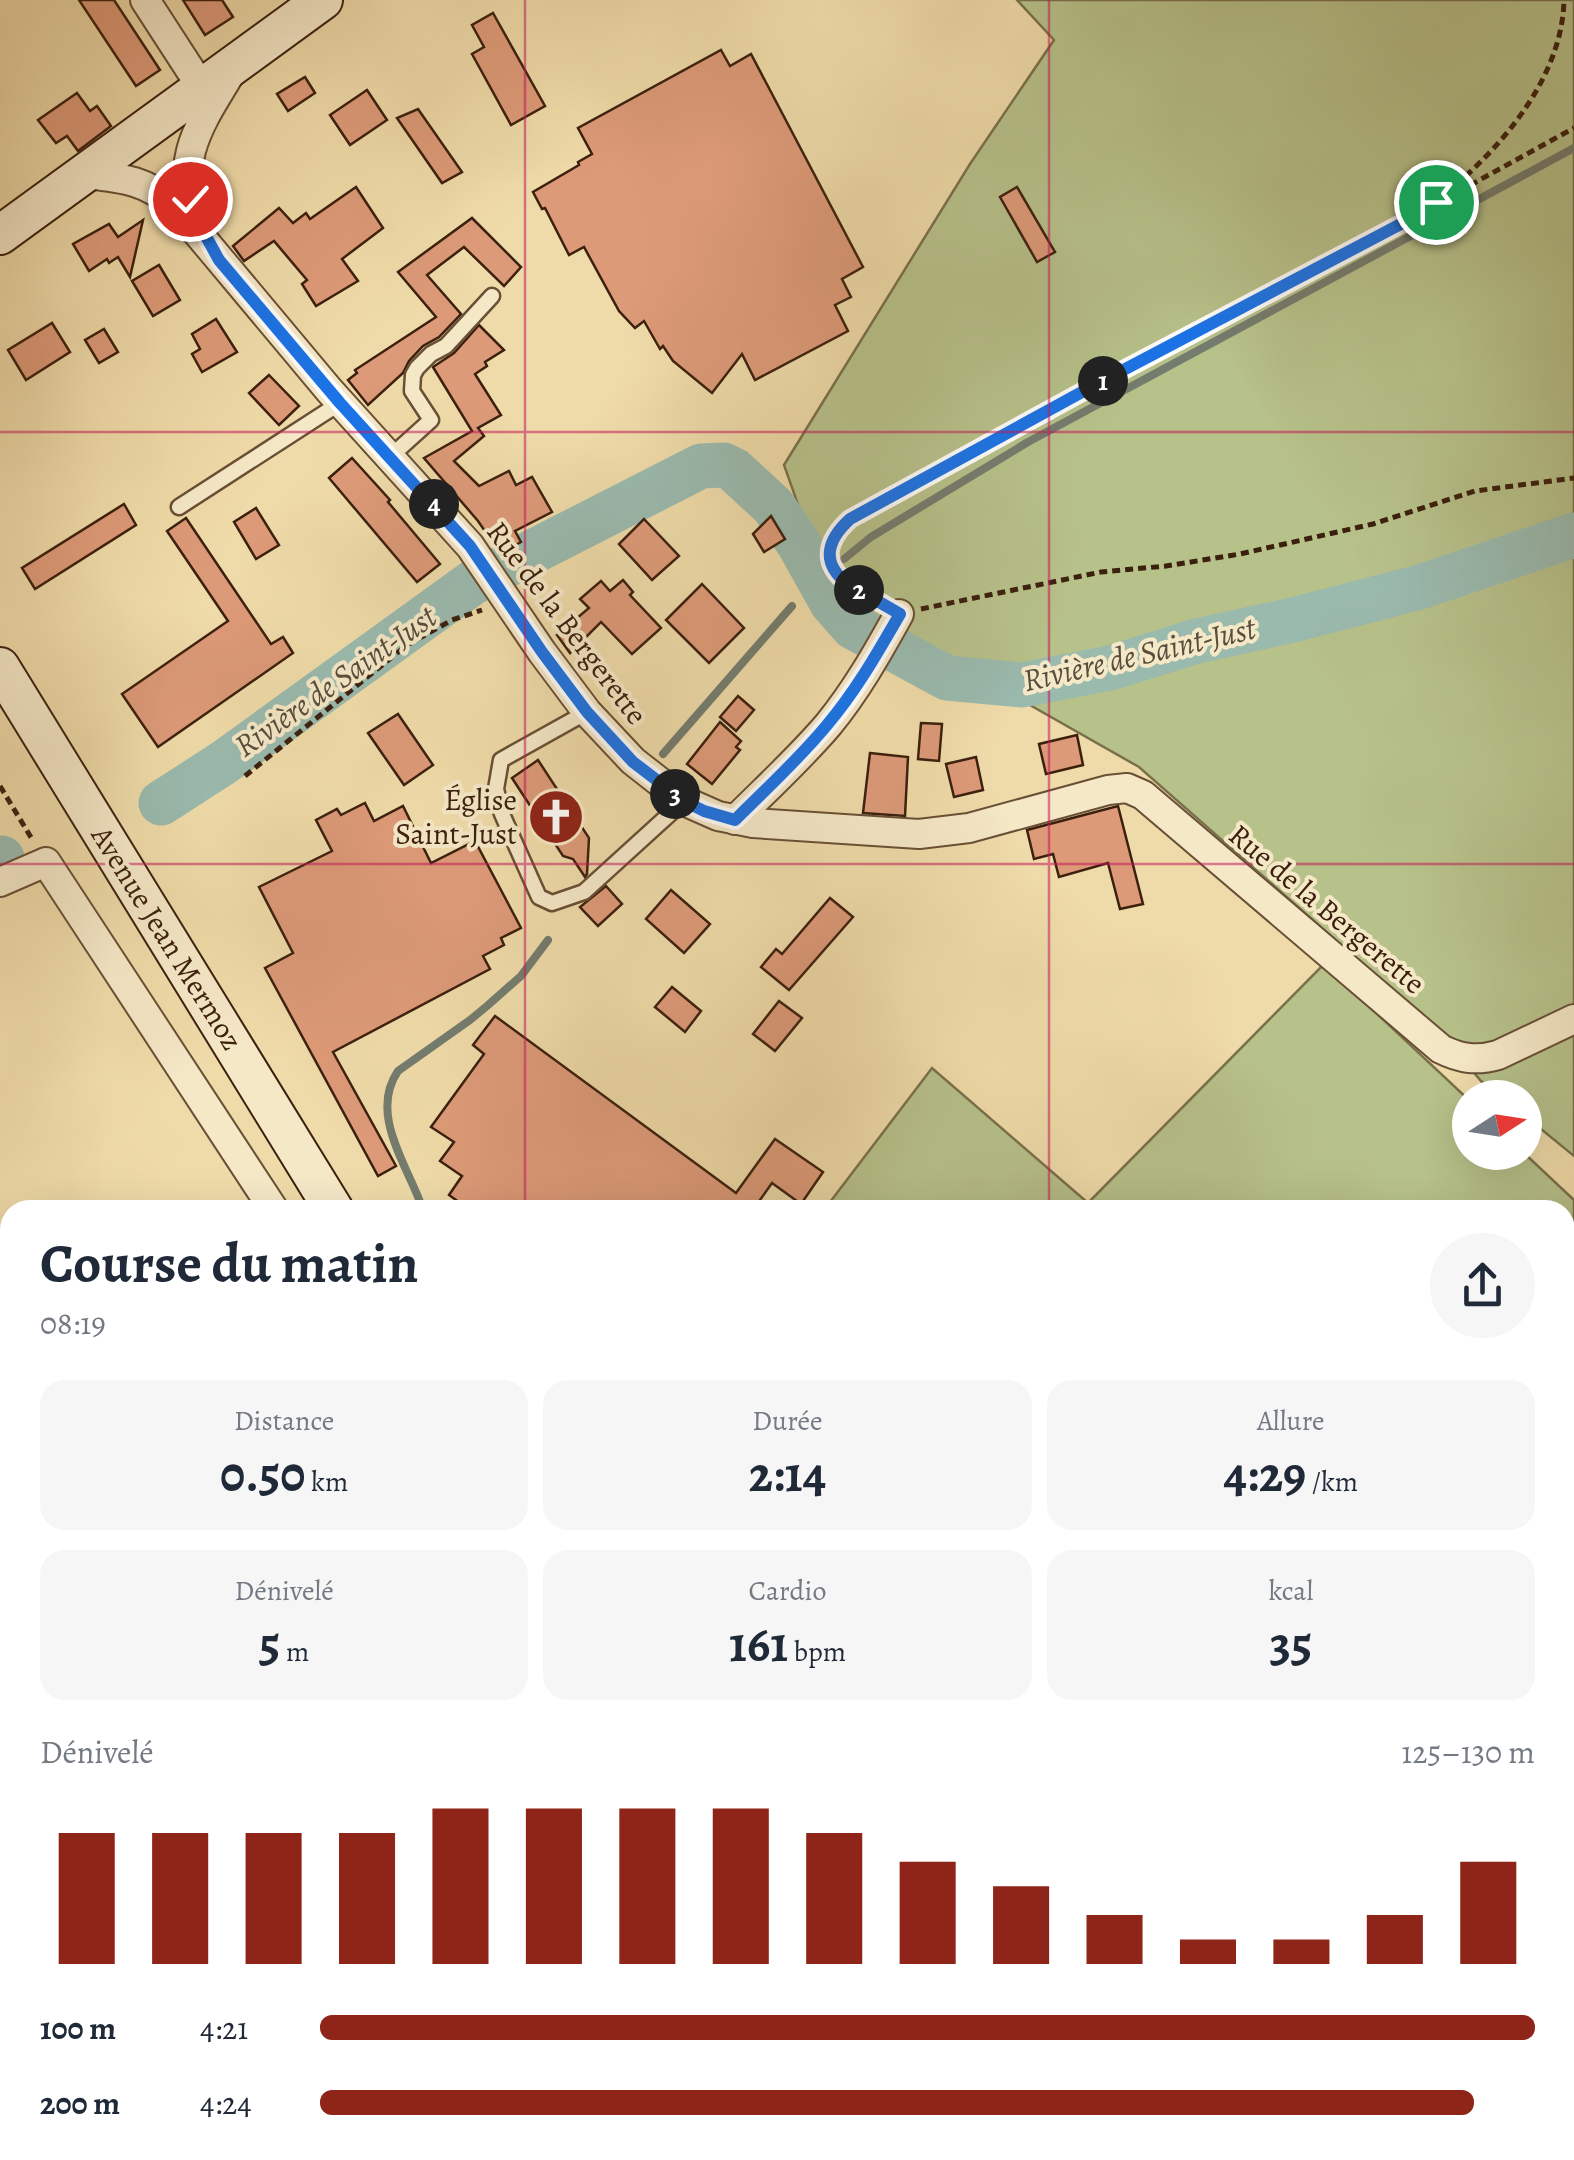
<!DOCTYPE html>
<html lang="fr">
<meta charset="utf-8">
<style>
:root{--surface:#fff;--page:#f6f6f7;--text:#1f2937;--muted:#747a83;--accent:#8f2418}
body{margin:0;font-family:Alegreya,serif;background:var(--page);color:var(--text);height:100vh;display:flex;flex-direction:column;font-size:38px;white-space:nowrap}
*{box-sizing:border-box;margin:0}
p{font-size:32px;color:var(--muted)}
.icon{flex:none;width:55px;height:55px;fill:none;stroke:currentColor;stroke-width:2;stroke-linecap:round;stroke-linejoin:round}
.map{position:relative;flex:1;overflow:hidden}
.panel{position:absolute;left:0px;top:1200px;width:1575px;height:960px;display:flex;flex-direction:column;background:var(--surface);border-radius:30px 30px 0 0;box-shadow:0 10px 40px #0002}
.panel>*{flex:none}
.needle{width:65px;rotate:78deg}
.fabs{position:absolute;left:1452px;top:1080px;display:grid;gap:20px}
.fabs a{display:grid;place-items:center;width:90px;height:90px;border-radius:50%;background:var(--surface);box-shadow:0 10px 40px #0002;font-size:50px}
.pin{position:absolute;display:grid;place-items:center;width:85px;height:85px;color:#fff;margin:-42px;border:5px solid #fff;border-radius:50%;box-shadow:0 2px 10px #0007}
.km{position:absolute;width:50px;height:50px;margin:-25px;border-radius:50%;background:#222;color:#fff;font-size:28px;line-height:50px;text-align:center}
.round{display:grid;place-items:center;flex:none;width:105px;height:105px;border-radius:52px;background:var(--page)}
.headline{display:flex;align-items:center;justify-content:space-between;height:170px;padding:0 40px}
h1{font-size:55px;font-weight:600;line-height:75px}
.figures{display:grid;grid-template-columns:repeat(3,1fr);gap:15px;height:170px;padding:10px 40px}
.figures div{display:grid;align-content:center;border-radius:25px;background:var(--page);text-align:center}
.figures b{font-size:50px;font-weight:600}
.figures small{font-size:28px;font-weight:400}
.figures p{font-size:28px}
.chart{height:280px;padding:20px 40px}
.chart p{display:flex;justify-content:space-between}
.chart svg{width:100%;height:180px;margin-top:10px;stroke:var(--accent);stroke-width:6}
ul{padding:0 40px;list-style:none;font-size:32px}
li{display:grid;grid-template-columns:160px 120px 1fr;align-items:center;height:75px}
li i{height:25px;border-radius:12px;background:var(--accent)}
.map>svg:first-child{display:block}
.green{fill:#b7c18a;stroke:#7a704c;stroke-width:2.5}
.lines{fill:none;stroke-linecap:round;stroke-linejoin:round}
.stream{stroke:#747c6e;stroke-width:8}
.river{stroke:#9abaae;stroke-width:45}
.building{fill:#dd9a78;stroke:#3c200e;stroke-width:2.5}
.lane-casing{stroke:#694f35;stroke-width:19}
.street-casing{stroke:#694f35;stroke-width:32}
.secondary-casing{stroke:#3c200e;stroke-width:42}
.path{stroke:#3c200e;stroke-width:5;stroke-dasharray:8 5;stroke-linecap:butt}
.lane{stroke:#f5e8c7;stroke-width:14}
.street{stroke:#f5e8c7;stroke-width:28}
.secondary{stroke:#f5e8c7;stroke-width:38}
.route-casing{stroke:#fff;stroke-width:20}
.route{stroke:#1a73e8;stroke-width:12}
.grid{fill:none;stroke:#c2185b;stroke-width:2.5;stroke-opacity:0.55}
.labels{text-anchor:middle;stroke-width:8;stroke-linejoin:round;paint-order:stroke}
.street-label{font-size:30px;fill:#3c200e;stroke:#f5e8c7}
.poi-label{font-size:30px;fill:#3c200e;stroke:#f5e8c7;text-anchor:end}
.water-label{font-size:32px;font-style:italic;fill:#584e3e;stroke:#f5e8c7}
</style>
<div class="map">
<svg width="1574" height="2160" viewBox="0 0 1574 2160">
<rect width="100%" height="100%" fill="#efdba9"/>
<filter id="stains"><feTurbulence type="fractalNoise" baseFrequency=".002" numOctaves="4"/><feColorMatrix values="0 0 0 0 .2 0 0 0 0 .09 0 0 0 0 .02 0 0 0 .5 -.17"/></filter>
<radialGradient id="worn" r=".72"><stop offset=".6" stop-color="#630" stop-opacity="0"/><stop offset="1" stop-color="#630" stop-opacity=".3"/></radialGradient>
<g class="green">
<polygon points="1017,0 1574,0 1574,1156 1525,1116 1525,1098 1502,1097 1481,1081 1440,1032 1139,767 859,608 819,564 784,465 970,164 1054,40"/>
<polygon points="1324,964 1470,1101 1470,1152 1524,1153 1574,1200 1574,1672 1565,1680 1565,1210 824,1210 932,1068 1088,1203"/>
<polygon points="977,2150 1047,2150 1049,2160 979,2160"/>
</g>
<g class="lines">
<g class="stream">
<polyline points="844,559 871,537 1028,442 1574,148"/>
<polyline points="663,754 792,606"/>
<path d="M423,1210C409,1167 368,1115 398,1071L470,1020L487,1006L521,976L548,940"/>
<polyline points="0,1585 10,1577"/>
<polyline points="546,2160 549,2150"/>
</g>
<g class="river">
<polyline points="161,803 223,763 472,583 701,466 724,465 734,470 773,506 799,544 832,603 853,627 947,678 1022,685 1110,668 1197,641 1293,620 1420,587 1574,535"/>
<polyline points="0,859 2,858"/>
<polyline points="1565,1697 1574,1687"/>
<polyline points="691,2160 735,2150"/>
</g>
</g>
<g class="building">
<polygon points="79,0 114,0 160,70 136,86"/>
<polygon points="183,0 222,0 233,17 205,35"/>
<polygon points="493,13 545,106 511,125 472,54 484,47 472,25"/>
<polygon points="721,50 730,66 751,54 863,267 842,279 851,297 835,305 848,331 755,380 742,354 712,393 673,361 663,346 660,349 644,321 635,328 619,311 584,247 569,255 545,208 542,209 533,192 579,165 578,162 592,154 578,128"/>
<polygon points="305,77 315,93 288,111 277,94"/>
<polygon points="367,90 387,120 350,145 330,115"/>
<polygon points="77,93 90,111 97,106 111,126 78,151 67,136 56,143 38,120"/>
<polygon points="418,109 462,172 442,183 397,118"/>
<polygon points="356,187 383,228 342,259 358,281 316,306 302,284 307,280 274,241 244,261 233,246 279,208 293,223 306,213 310,219"/>
<polygon points="1017,187 1055,252 1037,262 1000,197"/>
<polygon points="472,218 521,267 504,286 464,247 427,275 461,314 439,337 423,346 409,361 403,373 368,405 348,380 357,373 355,370 436,317 398,272"/>
<polygon points="143,220 130,277 118,257 109,263 107,259 89,271 73,244 109,224 118,237"/>
<polygon points="159,265 180,300 153,316 132,281"/>
<polygon points="216,319 237,352 202,372 192,354 200,349 192,334"/>
<polygon points="52,323 70,352 26,380 8,350"/>
<polygon points="479,325 504,350 485,362 487,366 475,374 501,415 478,428 484,436 454,461 479,486 509,471 516,485 532,477 552,512 515,531 521,542 500,553 478,521 424,458 472,431 433,367 454,353"/>
<polygon points="104,329 118,352 99,363 85,340"/>
<polygon points="269,375 299,406 279,425 249,393"/>
<polygon points="352,458 390,500 388,502 440,564 417,582 329,478"/>
<polygon points="124,504 136,525 35,589 22,568"/>
<polygon points="256,508 279,545 256,559 234,522"/>
<polygon points="771,516 785,539 764,552 753,534"/>
<polygon points="186,518 271,644 283,637 293,653 158,747 122,694 228,621 167,531"/>
<polygon points="644,519 679,556 652,580 619,544"/>
<polygon points="623,580 633,592 630,595 661,628 632,654 601,622 570,653 557,635 589,608 580,599 601,581 610,591"/>
<polygon points="702,584 744,628 709,663 666,620"/>
<polygon points="738,696 754,710 736,731 720,717"/>
<polygon points="398,714 433,765 404,785 368,733"/>
<polygon points="720,722 741,741 736,747 740,750 712,784 687,764"/>
<polygon points="921,723 942,724 939,761 918,759"/>
<polygon points="1077,735 1083,765 1046,774 1039,744"/>
<polygon points="870,753 908,757 905,816 863,813"/>
<polygon points="976,757 983,790 954,797 946,764"/>
<polygon points="538,760 589,838 587,874 585,877 573,859 563,856 512,778"/>
<polygon points="365,803 374,821 403,806 431,863 475,841 521,928 501,938 504,945 483,956 490,969 333,1052 396,1166 378,1176 265,968 293,953 259,887 332,851 316,820 337,809 341,815"/>
<polygon points="1118,806 1143,904 1120,909 1108,863 1059,877 1053,854 1034,859 1027,830"/>
<polygon points="606,886 622,904 598,926 580,907"/>
<polygon points="671,890 710,924 684,953 646,919"/>
<polygon points="830,898 853,917 789,990 761,967 776,949 782,954"/>
<polygon points="672,987 701,1011 685,1032 655,1007"/>
<polygon points="779,1001 802,1018 775,1051 753,1034"/>
<polygon points="495,1016 736,1193 775,1139 823,1172 801,1204 772,1183 755,1207 759,1210 470,1210 449,1195 462,1176 440,1161 454,1142 431,1127 484,1054 473,1045"/>
</g>
<g class="lines">
<g class="lane-casing">
<g id="lane">
<polyline points="390,457 431,420 412,391 413,375 417,368 431,354 446,346 492,296"/>
<polyline points="179,507 340,403"/>
<polyline points="587,712 501,760 496,789 502,814 539,897 552,903 584,892 684,801"/>
<polyline points="0,1694 10,1688"/>
</g>
</g>
<g class="street-casing">
<g id="street">
<polyline points="145,0 202,88"/>
<path d="M85,174C122,178 147,180 175,206L329,390L470,546L542,652L587,712L633,761L684,801L718,816L753,823L919,834L969,828L1108,790L1127,788L1143,795L1441,1049C1461,1059 1477,1061 1498,1055L1574,1019"/>
<path d="M201,228C171,165 197,128 230,74"/>
<path d="M735,820C766,789 799,759 828,725C856,691 878,652 899,614"/>
<polyline points="0,882 46,862 274,1210"/>
<polyline points="0,1606 10,1597"/>
<polyline points="520,2160 524,2150"/>
</g>
</g>
<g class="secondary-casing">
<g id="secondary">
<polyline points="0,235 323,0"/>
<polyline points="0,667 334,1210"/>
<polyline points="821,2150 823,2160"/>
</g>
</g>
<g class="path">
<polyline points="1436,204 1574,128"/>
<path d="M879,602C843,580 805,559 850,519L1093,386L1416,216C1484,168 1562,88 1564,0"/>
<polyline points="921,609 1101,572 1166,566 1240,554 1373,524 1475,491 1574,478"/>
<polyline points="245,776 407,645 452,620 482,610"/>
<polyline points="0,786 32,839"/>
<polyline points="134,2150 137,2160"/>
<polyline points="316,2150 319,2160"/>
</g>
<use href="#lane" class="lane"/>
<use href="#street" class="street"/>
<use href="#secondary" class="secondary"/>
</g>
<g class="lines">
<g class="route-casing">
<path id="route" d="M190,199L197,220L219,260L340,403L470,546L542,652L587,712L633,762L684,801L704,811L735,820C766,789 799,759 827,725C856,691 878,652 900,614L848,584C820,563 827,540 850,519L1093,386L1416,216L1436,202"/>
</g>
<use href="#route" class="route"/>
</g>
<path class="grid" d="M525,0V1210M1049,0V1210M0,432H1574M0,864H1574M0,1296H10M1565,1296H1574M0,1728H10M1565,1728H1574M525,2150V2160M1049,2150V2160"/>
<defs>
<g id="church-disc" transform="scale(2.875)"><circle r="9.5" fill="#8f2418" stroke="#f5e8c7"/><path d="M-1.2-6h2.4v3.5h3.3v2.4h-3.3V6h-2.4V-.1h-3.3v-2.4h3.3Z" fill="#fff"/></g>
</defs>
<g fill-rule="evenodd">
<use href="#church-disc" x="556" y="817"/>
</g>
<g class="labels">
<g class="street-label">
<text transform="translate(567 623) rotate(53)" y="10">Rue de la Bergerette</text>
<text transform="translate(1327 909) rotate(40)" y="10">Rue de la Bergerette</text>
<text transform="translate(167 938) rotate(58)" y="10">Avenue Jean Mermoz</text>
</g>
<g class="poi-label">
<text x="517" y="810">Église<tspan x="517" dy="34">Saint-Just</tspan></text>
</g>
<g class="water-label">
<text transform="translate(1139 654) rotate(-13)" y="11">Rivière de Saint-Just</text>
<text transform="translate(335 681) rotate(-35)" y="11">Rivière de Saint-Just</text>
</g>
</g>
<rect width="100%" height="100%" filter="url(#stains)"/>
<rect width="100%" height="100%" fill="url(#worn)"/>
</svg>
<div class="fabs">
<a><svg class="needle" viewBox="-14 -14 28 28"><path d="M0-13l5 13h-10z" fill="#e53935"/><path d="M0 13l5-13h-10z" fill="#747a83"/></svg></a>
</div>
<div class="pin" style="left:1436px;top:202px;background:#1e9e55"><svg class="icon" aria-label="arrive" viewBox="0 0 24 24"><path d="M6 21V4h12l-3 4 3 4H6"/></svg></div>
<div class="pin" style="left:190px;top:199px;background:#d93025"><svg class="icon" aria-label="check" viewBox="0 0 24 24"><path d="M5 12l5 5 9-10"/></svg></div>
<b class="km" style="left:1103px;top:381px">1</b>
<b class="km" style="left:859px;top:590px">2</b>
<b class="km" style="left:675px;top:794px">3</b>
<b class="km" style="left:434px;top:504px">4</b>
<section class="panel">
<div class="headline"><div><h1>Course du matin</h1><p>08:19</p></div><a class="round"><svg class="icon" aria-label="share" viewBox="0 0 24 24"><path d="M12 15V3M7 8l5-5 5 5M5 13v7h14v-7"/></svg></a></div>
<div class="figures">
<div><p>Distance</p><b>0.50<small> km</small></b></div>
<div><p>Durée</p><b>2:14</b></div>
<div><p>Allure</p><b>4:29<small> /km</small></b></div>
</div>
<div class="figures">
<div><p>Dénivelé</p><b>5<small> m</small></b></div>
<div><p>Cardio</p><b>161<small> bpm</small></b></div>
<div><p>kcal</p><b>35</b></div>
</div>
<div class="chart"><p><span>Dénivelé</span>125–130 m</p>
<svg viewBox="0 0 160 44" preserveAspectRatio="none"><path d="M5 44V12M15 44V12M25 44V12M35 44V12M45 44V6M55 44V6M65 44V6M75 44V6M85 44V12M95 44V19M105 44V25M115 44V32M125 44V38M135 44V38M145 44V32M155 44V19"/></svg>
</div>
<ul>
<li><b>100 m</b>4:21<i style="width:100%"></i></li>
<li><b>200 m</b>4:24<i style="width:95%"></i></li>
</ul>
</section>
</div>
